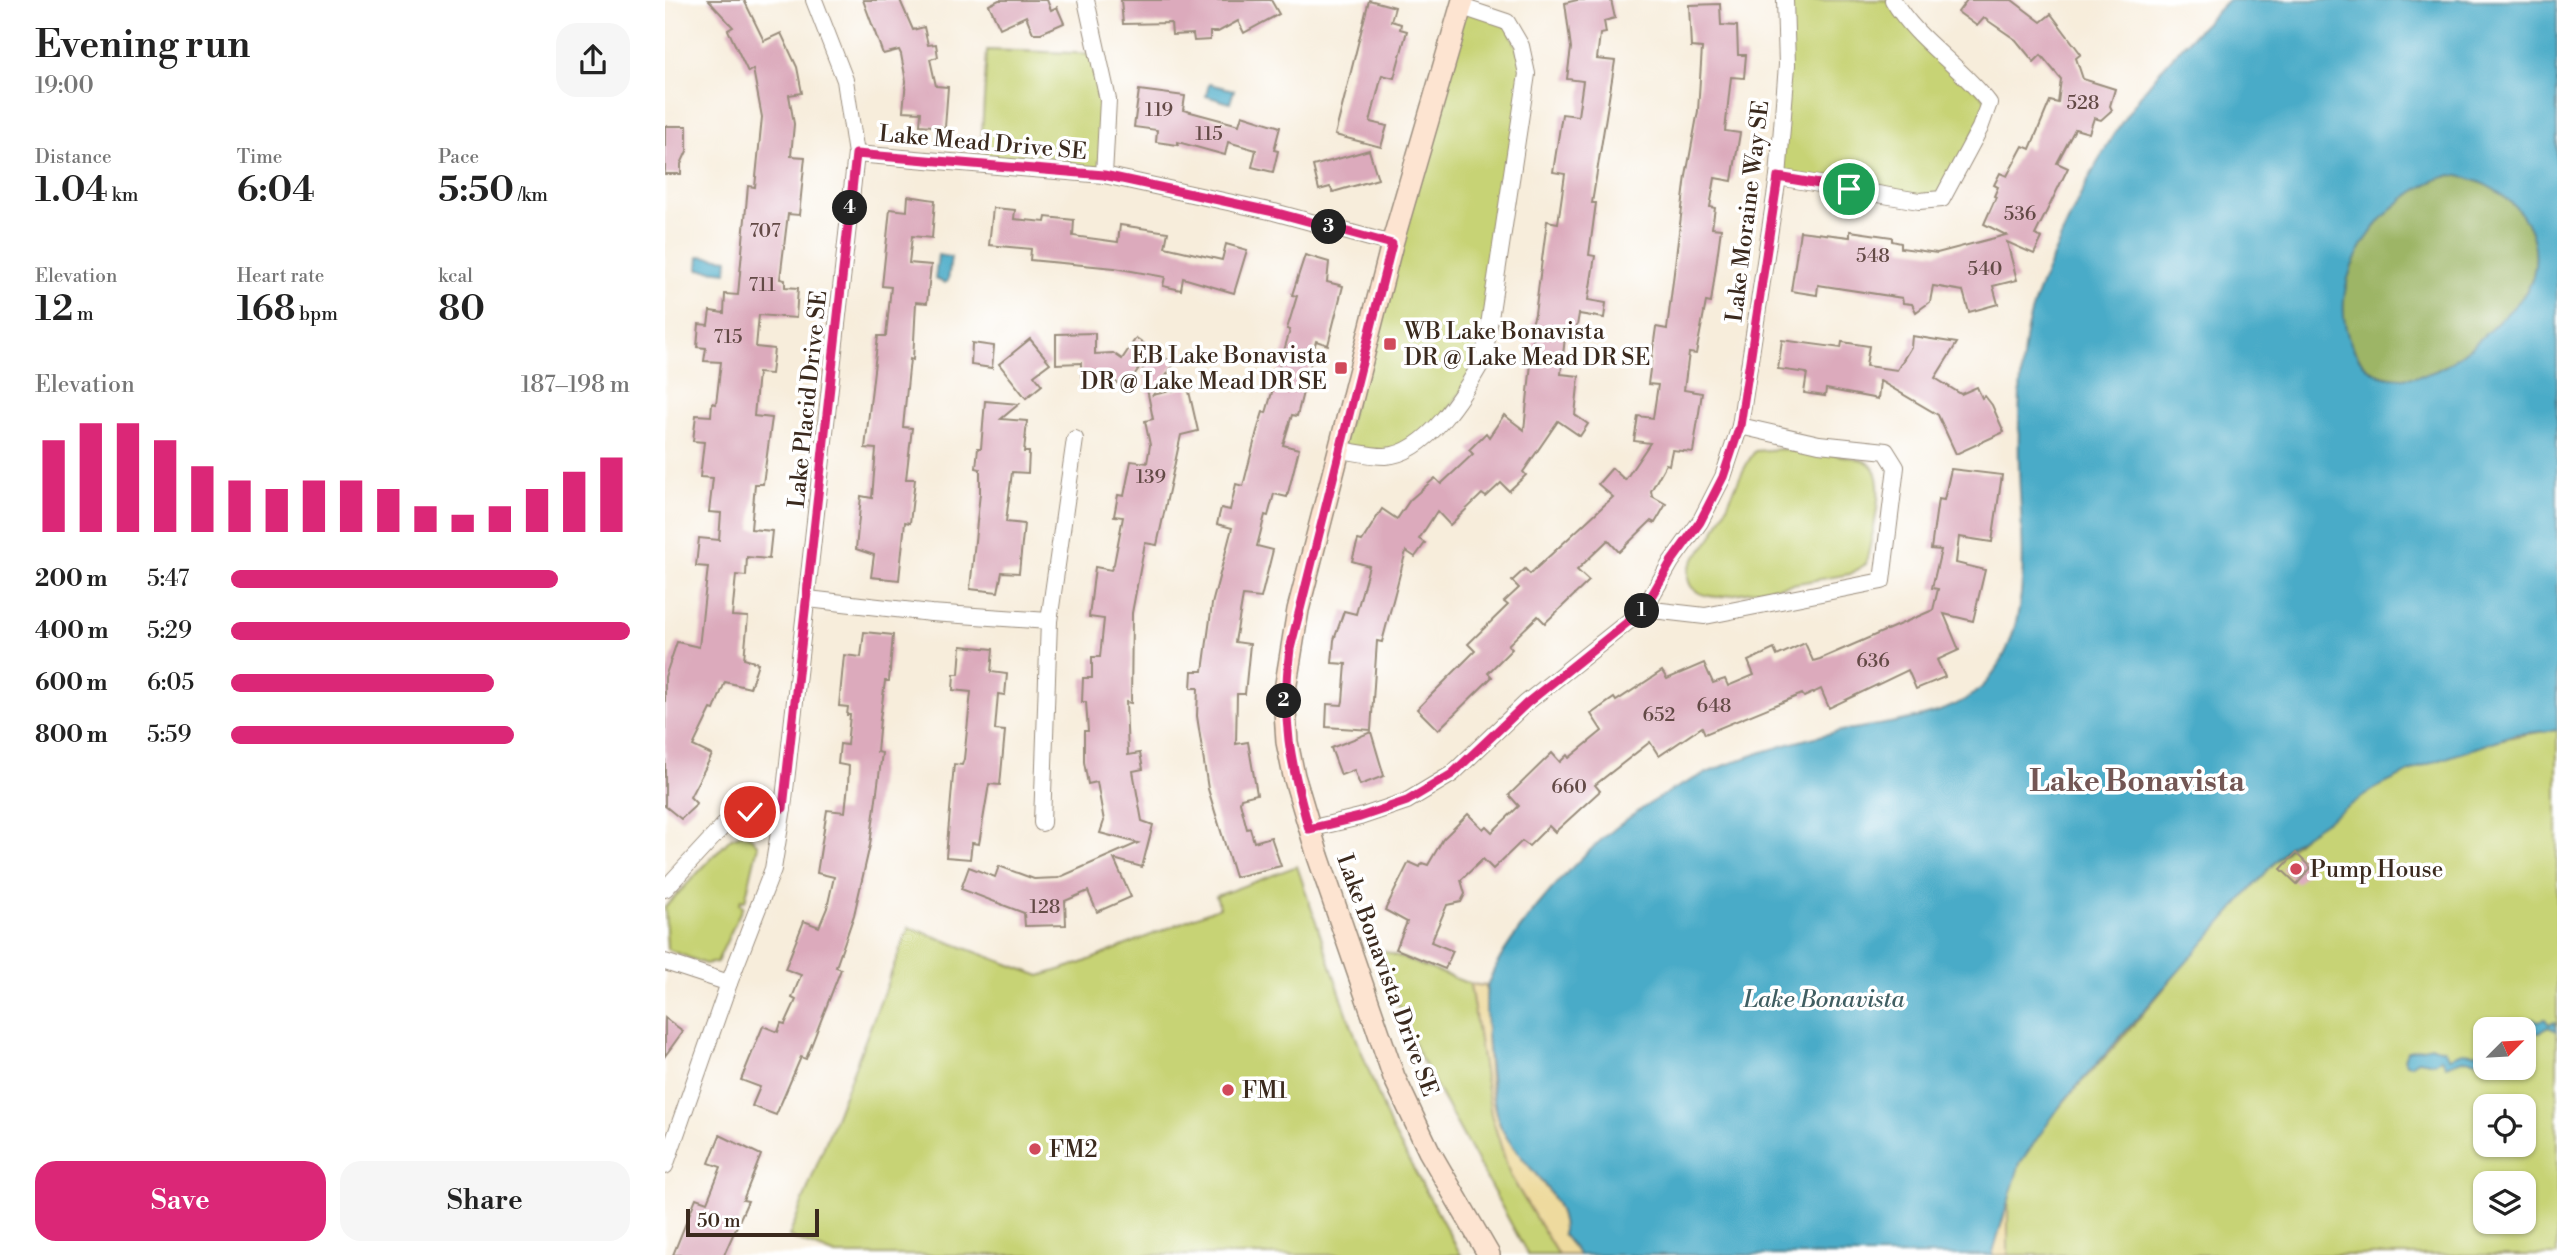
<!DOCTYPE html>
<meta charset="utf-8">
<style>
:root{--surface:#fff;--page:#f6f6f6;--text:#222;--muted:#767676;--accent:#db2777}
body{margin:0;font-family:"Libre Bodoni",serif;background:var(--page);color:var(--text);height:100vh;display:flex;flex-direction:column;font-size:26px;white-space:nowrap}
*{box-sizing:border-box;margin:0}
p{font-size:23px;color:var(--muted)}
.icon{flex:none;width:38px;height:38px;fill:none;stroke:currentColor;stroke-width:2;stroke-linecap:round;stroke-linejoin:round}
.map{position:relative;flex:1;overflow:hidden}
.drawer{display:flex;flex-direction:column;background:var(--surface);width:665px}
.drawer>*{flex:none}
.needle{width:46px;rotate:66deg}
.tools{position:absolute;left:1808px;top:1017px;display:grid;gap:14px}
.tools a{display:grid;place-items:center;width:63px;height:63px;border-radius:14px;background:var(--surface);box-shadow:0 2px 5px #0004;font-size:35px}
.scale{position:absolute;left:21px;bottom:18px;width:133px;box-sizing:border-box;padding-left:7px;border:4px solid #3b2a1e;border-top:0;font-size:19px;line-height:24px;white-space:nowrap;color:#3b2a1e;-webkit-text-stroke:5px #fff;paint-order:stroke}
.pin{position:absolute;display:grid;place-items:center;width:60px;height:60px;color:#fff;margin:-30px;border:4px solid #fff;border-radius:50%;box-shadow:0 2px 7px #0007}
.km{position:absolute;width:35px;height:35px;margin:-18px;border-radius:50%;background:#222;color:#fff;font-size:19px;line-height:35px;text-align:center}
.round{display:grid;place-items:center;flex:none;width:74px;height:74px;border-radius:21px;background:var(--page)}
.overview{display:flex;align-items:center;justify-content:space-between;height:119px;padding:0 35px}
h1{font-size:38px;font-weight:600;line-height:52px}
.figures{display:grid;grid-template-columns:repeat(3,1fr);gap:10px;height:119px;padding:7px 35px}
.figures div{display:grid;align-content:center}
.figures b{font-size:35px;font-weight:600}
.figures small{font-size:19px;font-weight:400}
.figures p{font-size:19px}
.chart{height:196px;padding:14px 35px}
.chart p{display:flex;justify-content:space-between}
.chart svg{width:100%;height:126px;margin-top:7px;stroke:var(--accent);stroke-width:6}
.button{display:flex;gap:14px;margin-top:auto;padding:14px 35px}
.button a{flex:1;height:80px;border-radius:21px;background:var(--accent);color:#fff;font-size:28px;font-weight:600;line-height:80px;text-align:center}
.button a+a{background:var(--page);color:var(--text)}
ul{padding:0 35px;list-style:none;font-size:23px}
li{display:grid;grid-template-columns:112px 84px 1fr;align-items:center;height:52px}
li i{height:18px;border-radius:9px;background:var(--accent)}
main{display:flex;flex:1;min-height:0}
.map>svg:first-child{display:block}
.green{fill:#c7d374;stroke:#817e49;stroke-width:2;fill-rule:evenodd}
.forest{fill:#9db566;stroke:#6c7042;stroke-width:2}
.sand{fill:#eeda9e;stroke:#94825e;stroke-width:2}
.water{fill:#48abc8;stroke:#426a73;stroke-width:2;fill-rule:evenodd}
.building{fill:#dcaabc}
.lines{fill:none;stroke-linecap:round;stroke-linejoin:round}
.street-casing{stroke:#998c7c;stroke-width:18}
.secondary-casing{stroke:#998c7c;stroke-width:24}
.street{stroke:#fff;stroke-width:16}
.secondary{stroke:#fde4d1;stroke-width:21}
.route-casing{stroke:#fff;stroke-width:14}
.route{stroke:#db2777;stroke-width:9}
.poi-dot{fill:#d1495b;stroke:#fff;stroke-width:2.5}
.labels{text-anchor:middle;stroke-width:7;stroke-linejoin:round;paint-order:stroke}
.number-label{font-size:19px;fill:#634a46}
.street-label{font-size:23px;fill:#3b2a1e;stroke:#fff}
.poi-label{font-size:23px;fill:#3b2a1e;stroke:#fff;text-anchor:start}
.water-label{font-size:24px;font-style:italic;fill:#405e62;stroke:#fff}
.district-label{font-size:30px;font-weight:bold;fill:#735755;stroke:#fff}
</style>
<main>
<section class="drawer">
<div class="overview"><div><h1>Evening run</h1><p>19:00</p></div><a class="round"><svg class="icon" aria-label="share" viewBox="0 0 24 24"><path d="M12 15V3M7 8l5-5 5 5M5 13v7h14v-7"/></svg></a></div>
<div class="figures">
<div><p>Distance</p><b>1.04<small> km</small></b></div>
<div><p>Time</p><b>6:04</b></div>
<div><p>Pace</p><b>5:50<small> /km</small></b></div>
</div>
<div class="figures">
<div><p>Elevation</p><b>12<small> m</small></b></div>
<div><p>Heart rate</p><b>168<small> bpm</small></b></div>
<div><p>kcal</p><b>80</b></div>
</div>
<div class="chart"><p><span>Elevation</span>187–198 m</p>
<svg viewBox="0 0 160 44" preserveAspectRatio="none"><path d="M5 44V12M15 44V6M25 44V6M35 44V12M45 44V21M55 44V26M65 44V29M75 44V26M85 44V26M95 44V29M105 44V35M115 44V38M125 44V35M135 44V29M145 44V23M155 44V18"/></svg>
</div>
<ul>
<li><b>200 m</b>5:47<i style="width:82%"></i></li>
<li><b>400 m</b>5:29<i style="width:100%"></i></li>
<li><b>600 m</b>6:05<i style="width:66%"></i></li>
<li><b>800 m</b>5:59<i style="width:71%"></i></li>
</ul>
<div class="button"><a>Save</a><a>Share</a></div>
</section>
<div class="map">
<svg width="1892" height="1255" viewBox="0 0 1892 1255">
<rect width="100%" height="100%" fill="#fff"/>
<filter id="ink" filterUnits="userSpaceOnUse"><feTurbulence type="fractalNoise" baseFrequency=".0143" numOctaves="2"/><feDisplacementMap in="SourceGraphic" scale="14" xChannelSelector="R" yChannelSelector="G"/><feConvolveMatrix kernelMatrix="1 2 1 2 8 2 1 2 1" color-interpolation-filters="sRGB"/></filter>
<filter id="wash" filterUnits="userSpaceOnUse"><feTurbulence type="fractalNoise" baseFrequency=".00686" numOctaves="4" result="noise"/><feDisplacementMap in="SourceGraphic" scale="28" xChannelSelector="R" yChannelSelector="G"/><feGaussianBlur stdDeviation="1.57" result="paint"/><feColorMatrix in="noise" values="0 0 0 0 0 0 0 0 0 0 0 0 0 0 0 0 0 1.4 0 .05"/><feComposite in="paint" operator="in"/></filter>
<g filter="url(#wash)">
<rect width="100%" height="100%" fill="#f7eddb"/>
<g class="green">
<polygon points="1120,0 1228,0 1324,103 1277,199 1113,177"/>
<polygon points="797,7 842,22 862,74 819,358 776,421 722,456 676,450"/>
<polygon points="322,50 435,54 439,175 315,165"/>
<path d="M1117,449C1135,451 1190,455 1202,462C1226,475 1205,541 1201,564L1185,574L1053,597C1038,596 1022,592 1023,574C1024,560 1039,549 1046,538C1062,512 1072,475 1090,451Z"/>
<path d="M1892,730V1255H1343C1343,1223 1340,1190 1356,1162C1382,1114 1424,1076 1460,1035C1523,963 1592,864 1671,812C1736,769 1814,738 1892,730ZM1820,1029H1858V1068H1820ZM1820,1106H1858V1144H1820ZM1820,1183H1858V1222H1820Z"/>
<polygon points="77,834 86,837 93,845 80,901 76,900 74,904 78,906 52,962 40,964 2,949 0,907 66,838"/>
<polygon points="632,866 684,1019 726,1128 796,1255 171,1255 124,1237 244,927 375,976 417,963 555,907 551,896"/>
<polygon points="711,948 805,984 826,1114 845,1175 893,1255 863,1255 752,1051"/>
</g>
<path class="forest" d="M1786,175C1836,180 1882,222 1868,276C1863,295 1847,309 1834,322C1803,351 1771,384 1725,377C1705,374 1696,364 1687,346C1654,278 1721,191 1786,175Z"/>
<g class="sand">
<path d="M805,984L821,986C823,1022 820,1094 835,1125C850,1159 901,1194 898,1234L914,1255H893L845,1175L826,1114Z"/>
<polygon points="1343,1196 1343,1255 1327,1255"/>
</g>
<g class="water">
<path d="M1563,0H1892V730L1851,734L1755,767L1711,788L1625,845L1398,1102L1355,1163L1327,1255H914L898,1234C901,1190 848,1160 834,1122C827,1103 817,1002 823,984C832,958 854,929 871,908C954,805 1040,762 1167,733C1217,722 1293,721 1326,677C1370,617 1356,540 1354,470C1353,430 1354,388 1359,348C1362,315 1376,284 1389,254C1416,189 1448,126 1495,71C1516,46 1541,23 1563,0ZM1786,175C1835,180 1882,222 1868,276C1863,296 1844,311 1830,325C1800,353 1770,384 1725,377C1705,374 1696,364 1687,346C1655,278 1721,191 1786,175Z"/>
<polygon points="544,84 569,90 565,103 541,96"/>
<polygon points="273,255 286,257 283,281 280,283 270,279"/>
<polygon points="34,256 63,259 62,272 33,269"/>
<polygon points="1868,1018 1873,1021 1880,1019 1884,1024 1890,1022 1892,1031 1883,1027 1875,1033 1866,1033 1864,1039 1860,1033"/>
<polygon points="1767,1046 1779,1049 1784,1057 1797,1052 1820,1054 1820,1062 1800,1059 1781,1066 1776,1058 1770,1063 1753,1060 1745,1065 1741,1064 1739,1059 1742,1051"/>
</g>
<g id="blocks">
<g class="building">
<polygon points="43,0 79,0 99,41 116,33 132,67 137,93 124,95 129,124 126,156 140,157 134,215 123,214 115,279 120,280 120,287 133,288 131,318 94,315 91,347 109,349 106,374 93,373 89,416 107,418 98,484 90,484 86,529 107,531 104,559 82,557 81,576 71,575 67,616 83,617 79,659 93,663 85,688 60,682 49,710 46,709 28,746 47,755 25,797 31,803 29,807 16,819 0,806 0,677 12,642 34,647 43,567 31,566 34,538 54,540 56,513 44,512 48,478 35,477 39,442 28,441 31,415 46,416 47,403 51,404 56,362 39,361 41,348 32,347 34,324 43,325 45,311 59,313 60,294 73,295 83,186 90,187 97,117 88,69 83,72 63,30 68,27"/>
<polygon points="198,0 235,0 248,30 259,27 263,45 271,44 273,57 265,59 271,86 283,87 280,127 255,125 256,112 238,111 241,81 236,54 234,50 218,54"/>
<polygon points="334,0 382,0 386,10 392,7 399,23 376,33 368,33 361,16 335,28 324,5"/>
<polygon points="456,0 606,0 614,14 579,33 573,21 553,32 545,32 545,40 529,41 528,34 507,35 506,23 458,24"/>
<polygon points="704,0 730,7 726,21 736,24 735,29 742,31 729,78 717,75 705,122 722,126 716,147 670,135"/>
<polygon points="912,0 946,0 950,18 939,21 941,33 935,34 932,59 950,61 927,203 931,203 924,255 930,256 923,300 941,303 939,318 914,314 910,338 900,337 896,374 914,376 910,415 923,424 915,436 893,421 858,472 861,475 844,491 836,483 821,497 817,494 785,525 772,511 754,539 760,543 750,557 741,551 717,642 712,641 706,730 661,727 662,704 677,705 678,701 681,664 667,663 669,640 679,611 691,614 704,566 687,561 693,540 697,541 717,509 732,519 745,500 770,478 776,484 808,454 804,450 821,433 824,437 839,415 859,430 869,335 864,334 870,314 882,221 893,223 900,174 888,172 897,114 913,116 918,81 902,79 906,48 900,3"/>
<polygon points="1302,0 1347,0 1376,22 1386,14 1416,54 1411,58 1418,79 1450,89 1445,106 1447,110 1436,120 1429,118 1424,133 1410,129 1392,163 1403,168 1370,235 1377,238 1369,254 1342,242 1352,280 1328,286 1333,304 1304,312 1298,291 1268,286 1265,302 1251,312 1247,304 1238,303 1237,298 1153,285 1152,295 1126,291 1135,231 1185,237 1185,231 1227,237 1227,241 1236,243 1236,248 1272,253 1341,235 1319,224 1331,197 1329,196 1333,187 1329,185 1335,173 1342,176 1358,146 1365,149 1385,101 1393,103 1396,79 1376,55 1369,62 1351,40 1319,18 1312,26 1293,12"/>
<polygon points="1055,4 1056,25 1072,26 1073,55 1081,55 1079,78 1066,77 1060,131 1075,133 1067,181 1050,178 1045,207 1050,208 1047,228 1056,229 1046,303 1041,302 1031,354 1024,353 1019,390 1037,393 1028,452 1007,450 1004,465 1001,464 986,491 987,496 1001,504 990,523 986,521 954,552 943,540 912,570 924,581 880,623 873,616 843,645 847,649 823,673 827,677 773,730 752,709 810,651 803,644 843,605 839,602 854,588 847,581 860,569 865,574 948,497 933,484 947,468 960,480 985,443 969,441 973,416 988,418 993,385 983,384 991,327 1002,329 1021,176 1033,111 1037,48 1026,47 1024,5"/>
<polygon points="474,90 520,96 518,110 574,125 577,115 615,127 609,150 613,151 608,172 587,167 591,150 563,142 560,155 513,142 513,145 491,142 492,130 469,127"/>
<polygon points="0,126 22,126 22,151 16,164 16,174 0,174"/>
<polygon points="704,150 713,179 668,192 665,187 654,190 648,166"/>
<polygon points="243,196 270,200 267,238 247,236 244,263 266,265 262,303 251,302 248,360 245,359 238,427 247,428 241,479 250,479 245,523 240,522 234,580 206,577 209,555 191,549 196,496 207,498 211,449 200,448 213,336 221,336 226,287 217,286 225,209 242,211"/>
<polygon points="328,208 350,210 349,219 380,222 381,217 409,220 408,236 453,242 455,225 503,232 500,247 557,260 561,244 582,250 569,293 518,278 516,290 498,286 500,277 450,268 365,260 366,249 324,245"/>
<polygon points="640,255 664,262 662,282 678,286 663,345 651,341 632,416 627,415 618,445 634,449 622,497 609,494 603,516 600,515 592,546 608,550 596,598 578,596 570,642 585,644 580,694 572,694 571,744 583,742 592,794 576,798 575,802 582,829 585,828 589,842 606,837 616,866 570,877 543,789 532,716 533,688 526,688 527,671 538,671 547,604 567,528 552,524 556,508 565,510 571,484 578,486 592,431 598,412 601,413 625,330 622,329 632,296 627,295"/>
<polygon points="430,333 430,354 448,353 457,359 471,338 509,364 488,395 523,387 533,431 516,435 492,545 480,543 467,613 466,703 461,702 463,755 475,753 478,769 468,771 477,821 488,825 477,867 449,859 466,897 432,912 423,891 400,901 401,925 360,926 359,913 296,889 304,867 330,877 334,866 369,879 393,878 473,843 435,833 439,821 432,782 423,784 419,762 419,731 423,731 421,702 417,702 418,678 427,678 427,657 435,657 439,619 424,617 430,567 446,570 449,564 458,517 449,516 453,495 459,496 466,461 482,463 485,445 480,421 488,419 477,364 460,388 442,376 416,377 416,363 391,364 391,334"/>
<polygon points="1247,336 1292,343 1270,378 1296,394 1312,387 1317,398 1320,396 1327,405 1339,432 1291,454 1273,415 1215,381 1213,399 1161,389 1160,396 1139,393 1142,373 1113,369 1117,340 1176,348 1177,342 1204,346 1201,366 1232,370 1246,347"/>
<polygon points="365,339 385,363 369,375 377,385 361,398 334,364"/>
<polygon points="307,343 329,346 327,368 306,365"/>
<polygon points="320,401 354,404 336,419 362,421 359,452 364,452 363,473 347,472 341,522 359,524 354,573 337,572 333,592 305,589 315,493 315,469 311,468 313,448 316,448"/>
<polygon points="1286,469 1337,475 1327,542 1294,537 1291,563 1320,570 1308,621 1279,614 1294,650 1272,660 1280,677 1251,689 1243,670 1164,708 1156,689 1139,697 1137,694 1040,734 1037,727 994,756 985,742 930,785 935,791 890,832 884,826 864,846 857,841 828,869 818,859 796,880 800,894 796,902 782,905 766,942 788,951 780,969 731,949 742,922 720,910 744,862 755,867 757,863 763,865 778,839 803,814 818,829 821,826 827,832 854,806 844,795 887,753 895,762 902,755 904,758 937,731 926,714 949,698 951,701 997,671 1002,679 1039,663 1048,683 1060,679 1063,686 1089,675 1083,661 1109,649 1112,656 1140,643 1148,661 1155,659 1268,610 1273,589 1267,588 1276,550 1266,549 1273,499 1279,500"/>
<polygon points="199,632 228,635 224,681 220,681 215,719 212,752 217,753 205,845 189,915 171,967 176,969 141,1059 136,1057 111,1115 87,1106 95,1087 76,1080 98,1026 113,1032 116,1023 120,1024 131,1000 127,998 136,975 120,969 139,921 154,927 162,908 169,877 152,873 162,810 180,812 183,785 184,766 173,764 175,744 182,745 185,715 182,715 183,707 174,706 179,655 196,657"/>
<polygon points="296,646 328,649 326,672 342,674 340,695 333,694 330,730 340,731 335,785 324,784 314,844 307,843 305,859 281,857 289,764 297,765 299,759 306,692 288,690 289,674 294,674"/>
<polygon points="706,732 719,776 695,785 689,770 676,775 666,748"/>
<polygon points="1631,853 1646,868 1632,884 1616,869"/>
<polygon points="0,1018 18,1031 0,1056"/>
<polygon points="55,1135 96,1155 78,1200 83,1201 59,1255 8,1255 31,1198 42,1202 56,1167 44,1163"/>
</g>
</g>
</g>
<g filter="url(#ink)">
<use href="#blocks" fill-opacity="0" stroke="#998c7c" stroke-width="2"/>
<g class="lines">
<g class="street-casing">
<g id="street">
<polyline points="421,0 443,100 439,175"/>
<polyline points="191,154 439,175 609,212 727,244"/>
<path d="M1113,177L1254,201L1277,199L1315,128L1324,103C1296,66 1251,40 1228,0"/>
<path d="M676,450C690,452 706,456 720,456C763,454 800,392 819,358L862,74L856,46L842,22L797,7"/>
<polyline points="143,599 266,613 384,621"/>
<polyline points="979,609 1040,616 1217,581 1231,467 1221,451 1154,444 1075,426"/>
<polyline points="377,823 384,621 410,439"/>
<polyline points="644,829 695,817 742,801 787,774 861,703 979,609 1006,562 1035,522 1058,477 1075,426 1113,177 1122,65 1120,0"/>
<polyline points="0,889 60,824 85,812 118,808"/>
<polyline points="0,962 64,983"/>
<polyline points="0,1166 64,983 108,869 118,808 191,154 180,80 149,0"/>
</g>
</g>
<g class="secondary-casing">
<polyline id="secondary" points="798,0 727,244 633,610 619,696 622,742 629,776 653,856 729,1077 764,1151 824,1255"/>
</g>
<use href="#street" class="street"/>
<use href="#secondary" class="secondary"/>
</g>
</g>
<g class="lines" filter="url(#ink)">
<g class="route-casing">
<path id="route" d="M85,812L118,808L191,154L439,175L609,212L727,244L625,649C616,719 625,762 644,829L695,817L742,801L787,774L862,703L979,609L1006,562L1035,522L1058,477L1075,426L1113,177L1184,189"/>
</g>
<use href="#route" class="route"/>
</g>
<g class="poi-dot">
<rect x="718" y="337" width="14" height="14" rx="3.5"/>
<rect x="669" y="361" width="14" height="14" rx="3.5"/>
<circle cx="1631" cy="869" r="7"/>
<circle cx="563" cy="1090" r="7"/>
<circle cx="370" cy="1149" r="7"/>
</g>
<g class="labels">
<g class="number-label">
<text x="1418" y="109">528</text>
<text x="494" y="116">119</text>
<text x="544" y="140">115</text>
<text x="1355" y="220">536</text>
<text x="100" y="237">707</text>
<text x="1208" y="262">548</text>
<text x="1320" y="275">540</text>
<text x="97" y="291">711</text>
<text x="63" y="343">715</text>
<text x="486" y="483">139</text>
<text x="1208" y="667">636</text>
<text x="1049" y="712">648</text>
<text x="994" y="721">652</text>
<text x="904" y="793">660</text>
<text x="380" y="913">128</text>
</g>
<g class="street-label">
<text transform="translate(318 142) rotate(5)" y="8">Lake Mead Drive SE</text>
<text transform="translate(1082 211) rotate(-83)" y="8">Lake Moraine Way SE</text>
<text transform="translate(142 399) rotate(-84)" y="8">Lake Placid Drive SE</text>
<text transform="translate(723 975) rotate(70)" y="8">Lake Bonavista Drive SE</text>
</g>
<g class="poi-label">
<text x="739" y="339">WB Lake Bonavista<tspan x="739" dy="26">DR @ Lake Mead DR SE</tspan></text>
<text x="662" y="363" text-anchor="end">EB Lake Bonavista<tspan x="662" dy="26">DR @ Lake Mead DR SE</tspan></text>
<text x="1645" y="877">Pump House</text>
<text x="577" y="1098">FM1</text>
<text x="384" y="1157">FM2</text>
</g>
<g class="water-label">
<text x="1159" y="1007">Lake Bonavista</text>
</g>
<g class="district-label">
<text x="1472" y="791">Lake Bonavista</text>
</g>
</g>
</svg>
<div class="tools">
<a><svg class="needle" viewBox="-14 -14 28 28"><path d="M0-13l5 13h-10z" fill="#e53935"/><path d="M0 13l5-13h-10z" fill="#767676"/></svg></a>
<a><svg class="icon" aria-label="locate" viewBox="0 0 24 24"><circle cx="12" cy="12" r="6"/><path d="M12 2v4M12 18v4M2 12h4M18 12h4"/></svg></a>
<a><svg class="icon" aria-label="layers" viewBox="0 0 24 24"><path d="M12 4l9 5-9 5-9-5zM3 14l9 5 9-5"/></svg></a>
</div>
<div class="scale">50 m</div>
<div class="pin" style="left:1184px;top:189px;background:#1e9e55"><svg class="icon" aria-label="arrive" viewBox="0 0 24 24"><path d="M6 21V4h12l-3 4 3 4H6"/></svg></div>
<div class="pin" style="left:85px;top:812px;background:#d93025"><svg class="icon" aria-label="check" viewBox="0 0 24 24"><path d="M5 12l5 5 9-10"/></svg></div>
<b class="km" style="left:977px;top:611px">1</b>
<b class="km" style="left:619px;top:701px">2</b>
<b class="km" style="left:664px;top:227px">3</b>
<b class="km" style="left:185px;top:208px">4</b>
</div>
</main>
